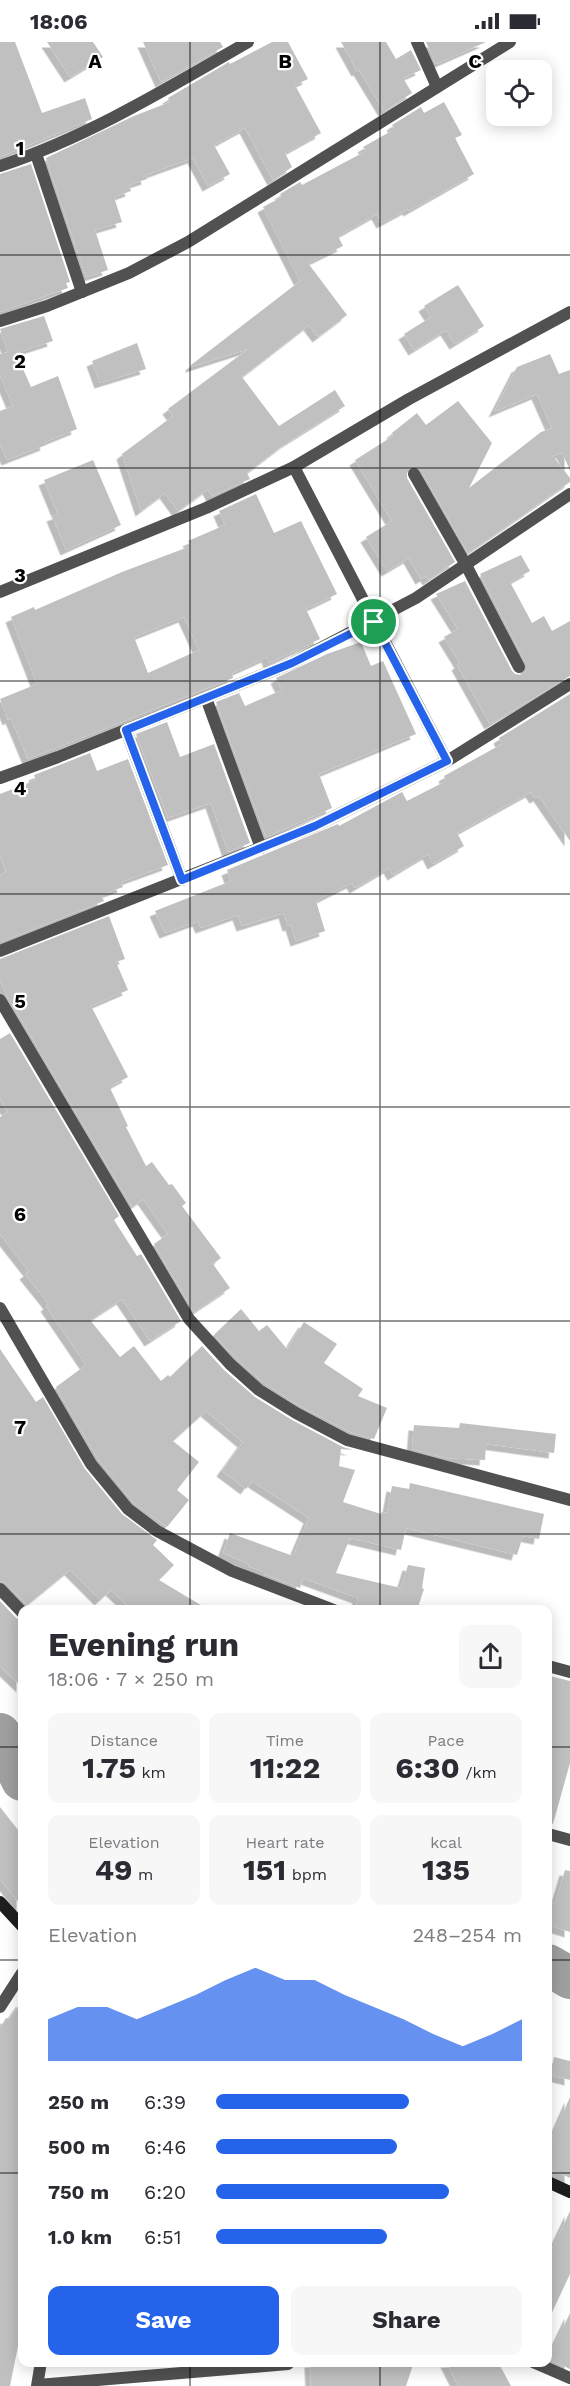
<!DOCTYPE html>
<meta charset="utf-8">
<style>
:root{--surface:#fff;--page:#f7f7f7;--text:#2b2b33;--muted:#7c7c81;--accent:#2563eb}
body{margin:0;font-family:"Work Sans",sans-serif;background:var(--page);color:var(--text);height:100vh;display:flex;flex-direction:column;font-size:22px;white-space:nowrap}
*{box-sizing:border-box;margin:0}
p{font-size:20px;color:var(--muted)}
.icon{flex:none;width:33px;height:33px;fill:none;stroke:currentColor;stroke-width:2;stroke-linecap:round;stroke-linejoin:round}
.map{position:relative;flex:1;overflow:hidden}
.sheet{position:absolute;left:18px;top:1563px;width:534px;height:762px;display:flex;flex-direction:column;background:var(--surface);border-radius:12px;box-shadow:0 3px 15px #0003}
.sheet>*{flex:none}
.buttons{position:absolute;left:486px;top:18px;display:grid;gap:12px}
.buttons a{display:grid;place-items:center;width:66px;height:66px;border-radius:12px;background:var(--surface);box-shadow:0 3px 15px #0003;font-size:30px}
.pin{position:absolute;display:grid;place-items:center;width:51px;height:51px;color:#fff;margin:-26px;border:3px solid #fff;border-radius:50%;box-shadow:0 2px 6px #0007}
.round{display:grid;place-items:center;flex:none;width:63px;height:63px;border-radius:12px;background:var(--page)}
.head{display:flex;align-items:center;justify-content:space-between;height:102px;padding:0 30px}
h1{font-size:33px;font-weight:700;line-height:45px}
.metrics{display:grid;grid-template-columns:repeat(3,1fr);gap:9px;height:102px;padding:6px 30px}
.metrics div{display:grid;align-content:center;border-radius:12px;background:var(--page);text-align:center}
.metrics b{font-size:30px;font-weight:700}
.metrics small{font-size:16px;font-weight:400}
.metrics p{font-size:16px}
.chart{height:168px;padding:12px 30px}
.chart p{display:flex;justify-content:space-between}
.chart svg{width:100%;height:108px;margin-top:6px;fill:var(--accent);opacity:.7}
.button{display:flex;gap:12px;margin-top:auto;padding:12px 30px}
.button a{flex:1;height:69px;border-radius:12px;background:var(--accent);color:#fff;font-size:24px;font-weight:700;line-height:69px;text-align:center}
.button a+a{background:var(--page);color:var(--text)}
ul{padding:0 30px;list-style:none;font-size:20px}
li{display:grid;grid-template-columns:96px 72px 1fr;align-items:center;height:45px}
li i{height:15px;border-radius:8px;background:var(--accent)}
.status{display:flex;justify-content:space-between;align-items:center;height:42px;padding:0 30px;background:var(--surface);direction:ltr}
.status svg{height:16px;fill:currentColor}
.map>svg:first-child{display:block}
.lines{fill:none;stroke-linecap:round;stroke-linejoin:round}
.river{stroke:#9f9f9f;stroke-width:42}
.building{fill:#c0c0c0;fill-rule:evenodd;filter:url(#shadow)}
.street{stroke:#515151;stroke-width:12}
.secondary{stroke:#1e1e1e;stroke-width:12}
.route-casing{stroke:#fff;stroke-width:12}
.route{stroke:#2563eb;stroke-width:8}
.grid{fill:none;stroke:#000;stroke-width:1.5;stroke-opacity:0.55}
.grid-label{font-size:20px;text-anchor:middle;font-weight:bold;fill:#000;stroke:#fff;stroke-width:4.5;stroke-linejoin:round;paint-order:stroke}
</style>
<div class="status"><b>18:06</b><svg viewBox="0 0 49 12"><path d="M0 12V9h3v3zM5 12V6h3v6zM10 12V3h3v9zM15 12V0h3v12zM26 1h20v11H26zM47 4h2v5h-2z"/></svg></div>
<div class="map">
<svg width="570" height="2344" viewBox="0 0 570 2344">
<defs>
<filter id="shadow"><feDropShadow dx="-5.5" dy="5.5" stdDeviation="0" flood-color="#0004"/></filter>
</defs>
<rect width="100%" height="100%" fill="#fff"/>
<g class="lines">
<g class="river">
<polyline points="0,1692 22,1738"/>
<polyline points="548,1923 570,1936"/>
</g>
</g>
<g class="building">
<polygon points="0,0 15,0 42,71 85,56 92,77 0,115"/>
<polygon points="47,0 93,0 103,15 70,35"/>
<polygon points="143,0 220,0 223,5 161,40"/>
<polygon points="272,0 288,0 308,37 295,43 321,91 285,111 292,125 273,138 245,86 214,103 230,132 208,144 193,116 146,133 147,137 129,143 131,149 114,155 122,180 95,188 108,228 86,235 46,116 134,74 170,60 168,56 229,20 230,22"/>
<polygon points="341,0 386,0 396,17 411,8 421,28 403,36 412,51 384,69 359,28 357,29"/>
<polygon points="426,0 486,0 436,22"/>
<polygon points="444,60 462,93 455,96 474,132 409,169 408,167 382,181 377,172 338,194 343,204 308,221 347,273 318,295 309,283 242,335 279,384 335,348 345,364 286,401 247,431 250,437 212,454 208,447 178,469 165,451 141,469 122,412 173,374 168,367 248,307 191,325 191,323 300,239 263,165 282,155 280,152 300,140 302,143 366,109 363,105 395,87 392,83 421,65 424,71"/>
<polygon points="31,122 70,240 66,241 68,246 0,270 0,132"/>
<polygon points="458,243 484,284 455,302 446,288 414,308 404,292 431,275 424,264"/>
<polygon points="44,274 53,299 16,311 31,345 58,334 77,387 45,400 46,403 7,418 0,402 0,369 13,364 0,333 0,312 8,310 0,287"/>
<polygon points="137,301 146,327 100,341 92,319"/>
<polygon points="550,312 559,332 570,328 570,428 562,411 553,414 570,436 570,440 468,511 421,428 418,425 410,425 407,428 407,436 455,520 428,538 426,534 421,537 409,516 387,529 366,495 392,479 355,418 393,394 392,391 417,371 426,383 458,359 492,401 469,446 541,390 552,386 537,352 494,370 517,325"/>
<polygon points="93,418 121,483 66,508 52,474 58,472 44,438"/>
<path d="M256,452L274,491L301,479L337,552L306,567L320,597L269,621L267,615L232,631L233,636L28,717L11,676L8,678L0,657L37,642L11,575L34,565L35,568L122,530L191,504L188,499L225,483L219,469ZM184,575L199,608L148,631L134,595Z"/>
<polygon points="521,513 530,529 510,540 532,581 544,574 552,589 570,579 570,634 490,682 457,623 460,621 444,595 458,587 436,552 465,539 512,629 515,632 522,633 526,629 526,621 480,532"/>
<polygon points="361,600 371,624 383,619 416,692 319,732 332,766 266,795 216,660 239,651 245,664 282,648 276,636 327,612"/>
<polygon points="570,652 570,799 539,754 535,756 531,750 457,791 464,804 433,822 428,812 393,833 389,826 355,846 352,841 316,859 325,889 296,899 291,883 288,884 284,871 242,884 238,873 201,886 198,879 165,891 155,869 231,839 227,828 338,782 339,784 402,750 407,759 446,739 444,734 502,702 499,696"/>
<polygon points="167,680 180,715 214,702 250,801 228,810 211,761 168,776 136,692"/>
<polygon points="90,711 97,729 128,717 168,823 121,840 123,845 101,853 104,859 0,900 0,833 6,830 0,813 0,752 36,738 34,733"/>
<polygon points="109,874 125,917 116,920 128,948 91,964 128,1035 111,1044 111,1048 128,1084 126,1085 146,1124 152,1120 169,1143 172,1142 186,1161 182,1164 221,1216 213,1222 230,1246 194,1270 154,1202 168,1192 143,1157 132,1165 6,952 0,938 0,917"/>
<polygon points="10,991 119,1174 114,1178 137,1214 141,1212 181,1279 150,1299 122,1257 90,1278 120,1315 134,1304 161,1339 168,1333 170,1335 202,1304 224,1328 255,1355 292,1378 343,1405 353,1408 341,1407 339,1424 355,1428 343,1460 381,1472 382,1470 387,1471 392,1444 409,1447 410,1441 544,1472 539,1497 523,1494 517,1513 406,1486 401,1508 350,1496 336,1531 401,1546 408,1523 425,1526 422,1546 424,1547 417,1568 370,1568 356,1564 358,1556 303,1536 300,1546 264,1532 264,1530 248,1524 249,1522 223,1511 230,1491 293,1514 309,1476 252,1439 246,1447 222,1429 243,1400 206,1369 173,1399 199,1420 177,1448 189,1458 167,1485 134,1461 98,1417 56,1345 86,1323 46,1264 49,1262 25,1232 29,1229 0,1192 0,1075 8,1070 0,1056 0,997"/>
<polygon points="241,1267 259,1289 267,1283 287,1307 304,1280 337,1302 324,1321 363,1347 358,1354 387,1366 374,1397 350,1390 300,1364 264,1341 236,1316 214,1293"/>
<polygon points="0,1307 36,1360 43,1355 85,1427 122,1472 157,1498 153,1503 174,1523 159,1538 209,1568 132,1568 111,1548 100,1558 70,1528 27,1563 6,1541 0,1539"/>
<polygon points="460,1381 556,1392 554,1411 486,1402 485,1418 445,1416 412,1407 414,1383 459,1386"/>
<polygon points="0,1559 16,1576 22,1578 22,1645 0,1624"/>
<polygon points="550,1634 570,1639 570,1721 553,1782 548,1781 548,1645"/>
<polygon points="0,1765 22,1793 22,1865 0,1837"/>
<polygon points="565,1828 570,1829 570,1890 548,1883 548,1859 555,1862"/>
<polygon points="22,1959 22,2284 10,2344 0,2344 0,1986 6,1976 9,1977"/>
<polygon points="554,2015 570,2019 570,2038 550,2033"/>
<polygon points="570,2055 570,2136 548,2126 548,2105"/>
<polygon points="570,2169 570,2232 548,2279 548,2216"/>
<polygon points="570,2271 570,2327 548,2317"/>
<polygon points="310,2320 414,2320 406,2344 311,2344"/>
<polygon points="446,2320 498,2320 511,2344 458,2344"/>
</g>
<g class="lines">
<g class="street">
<polyline points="417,0 437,45"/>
<polyline points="36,112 82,250"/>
<path d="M0,124C88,95 168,46 248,0"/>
<polyline points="0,279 47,264 129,231 188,200 510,0"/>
<polyline points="294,425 447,719"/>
<polyline points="414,432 466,523 519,625"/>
<polyline points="0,550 206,466 294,425 409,357 570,270"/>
<polyline points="206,656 261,806"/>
<polyline points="126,688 182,838"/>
<polyline points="0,736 58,715 292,621 416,556 570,452"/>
<polyline points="0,909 315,784 447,719 570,642"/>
<polyline points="0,958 189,1277 230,1322 259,1348 296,1371 347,1398 570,1458"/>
<polyline points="0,1266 91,1422 128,1467 157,1489 232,1529 334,1568"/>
<polyline points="0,1547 22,1570"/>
<polyline points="548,1624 570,1630"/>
<polyline points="548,1792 570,1798"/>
<polyline points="0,1965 22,1931"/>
<polyline points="533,2320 570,2336"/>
<polyline points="38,2343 288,2322"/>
<polyline points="37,2344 41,2320"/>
</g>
<g class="secondary">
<polyline points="0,1860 22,1884"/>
<polyline points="548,2140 570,2150"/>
</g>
</g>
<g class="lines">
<g class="route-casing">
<polygon id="route" points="374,580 447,719 315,784 182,838 126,688 292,621"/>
</g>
<use href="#route" class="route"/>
</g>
<path class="grid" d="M190,0V1568M380,0V1568M0,213H570M0,426H570M0,639H570M0,852H570M0,1065H570M0,1279H570M0,1492H570M0,1705H22M548,1705H570M0,1918H22M548,1918H570M0,2131H22M548,2131H570M190,2320V2344M380,2320V2344"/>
<g class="grid-label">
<text x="95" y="26">A</text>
<text x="285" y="26">B</text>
<text x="475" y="26">C</text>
<text x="20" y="113">1</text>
<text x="20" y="326">2</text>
<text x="20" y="540">3</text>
<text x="20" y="753">4</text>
<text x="20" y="966">5</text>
<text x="20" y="1179">6</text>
<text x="20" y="1392">7</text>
</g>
</svg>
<div class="buttons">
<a><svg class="icon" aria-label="locate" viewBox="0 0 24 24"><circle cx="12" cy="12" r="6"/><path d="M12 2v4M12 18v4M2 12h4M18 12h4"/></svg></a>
</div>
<div class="pin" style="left:374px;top:580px;background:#1e9e55"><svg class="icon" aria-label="arrive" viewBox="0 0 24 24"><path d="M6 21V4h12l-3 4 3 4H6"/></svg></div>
<section class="sheet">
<div class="head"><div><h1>Evening run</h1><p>18:06 · 7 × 250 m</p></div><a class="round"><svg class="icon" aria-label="share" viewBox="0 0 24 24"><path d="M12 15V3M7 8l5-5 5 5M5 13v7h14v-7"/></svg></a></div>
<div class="metrics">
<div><p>Distance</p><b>1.75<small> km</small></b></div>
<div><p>Time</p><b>11:22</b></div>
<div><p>Pace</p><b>6:30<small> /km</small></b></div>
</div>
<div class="metrics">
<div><p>Elevation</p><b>49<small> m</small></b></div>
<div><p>Heart rate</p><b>151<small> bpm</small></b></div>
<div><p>kcal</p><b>135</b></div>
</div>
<div class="chart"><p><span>Elevation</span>248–254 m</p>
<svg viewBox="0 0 160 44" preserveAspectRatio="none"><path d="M0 44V27L10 22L20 22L30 27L40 22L50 17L60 11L70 6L80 11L90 11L100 17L110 22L120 27L130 33L140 38L150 33L160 27V44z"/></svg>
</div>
<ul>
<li><b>250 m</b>6:39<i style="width:63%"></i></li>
<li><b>500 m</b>6:46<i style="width:59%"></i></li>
<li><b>750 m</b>6:20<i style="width:76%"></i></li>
<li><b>1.0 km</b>6:51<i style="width:56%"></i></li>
</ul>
<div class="button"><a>Save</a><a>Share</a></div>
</section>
</div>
